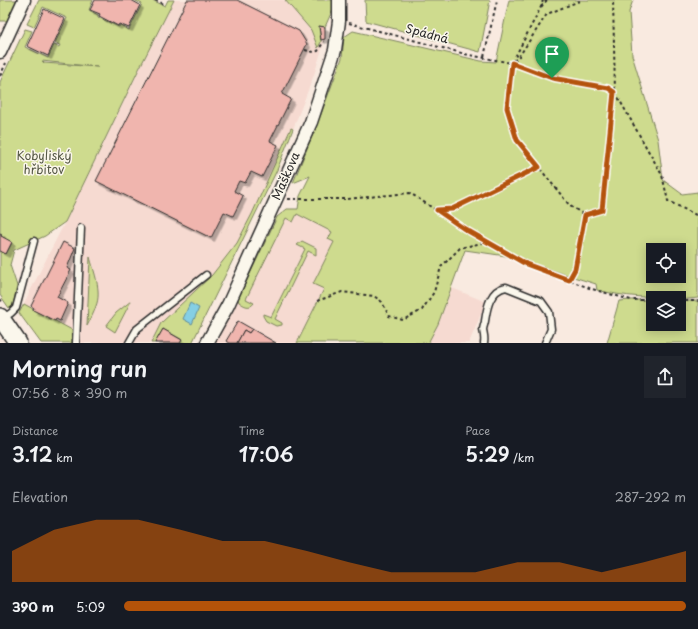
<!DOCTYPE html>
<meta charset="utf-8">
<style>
:root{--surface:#171b24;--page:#20242c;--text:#f1f3f6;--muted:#9ea1a6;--accent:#b45309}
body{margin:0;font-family:"Playpen Sans",sans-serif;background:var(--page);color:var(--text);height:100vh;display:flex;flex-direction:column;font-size:15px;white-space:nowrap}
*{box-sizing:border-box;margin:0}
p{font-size:13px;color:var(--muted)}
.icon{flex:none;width:22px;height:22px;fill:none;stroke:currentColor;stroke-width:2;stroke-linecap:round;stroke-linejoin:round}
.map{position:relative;height:343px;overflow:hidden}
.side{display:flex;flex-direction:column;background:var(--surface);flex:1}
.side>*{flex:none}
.buttons{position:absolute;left:646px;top:243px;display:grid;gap:8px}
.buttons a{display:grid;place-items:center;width:40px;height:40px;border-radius:0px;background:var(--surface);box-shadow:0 2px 10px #0003;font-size:20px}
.pin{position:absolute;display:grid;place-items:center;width:34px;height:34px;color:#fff;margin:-41px -17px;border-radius:50% 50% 50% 0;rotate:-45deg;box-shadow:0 0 4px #0007}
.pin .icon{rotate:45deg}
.round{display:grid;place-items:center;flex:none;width:42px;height:42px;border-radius:0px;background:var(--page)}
.summary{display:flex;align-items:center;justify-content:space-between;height:68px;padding:0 12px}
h1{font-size:22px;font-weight:600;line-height:30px}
.metrics{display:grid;grid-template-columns:repeat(3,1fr);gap:6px;height:68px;padding:4px 12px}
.metrics div{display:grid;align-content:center}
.metrics b{font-size:20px;font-weight:600}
.metrics small{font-size:11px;font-weight:400}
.metrics p{font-size:11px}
.chart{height:112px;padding:8px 12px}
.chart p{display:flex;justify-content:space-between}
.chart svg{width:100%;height:72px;margin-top:4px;fill:var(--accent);opacity:.7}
ul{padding:0 12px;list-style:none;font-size:13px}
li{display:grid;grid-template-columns:64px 48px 1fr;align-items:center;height:30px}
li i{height:10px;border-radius:5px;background:var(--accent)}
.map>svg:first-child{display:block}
.built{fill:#f6dad1}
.green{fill:#cedb8e;stroke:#7c835c;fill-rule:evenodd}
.water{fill:#85cfe5;stroke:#618d9b}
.building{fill:#f0b5ae;stroke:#2b2b2b;filter:url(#shadow)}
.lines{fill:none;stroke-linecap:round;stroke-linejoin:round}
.lane-casing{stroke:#2b2b2b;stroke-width:9}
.street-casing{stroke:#2b2b2b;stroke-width:15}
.secondary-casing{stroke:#2b2b2b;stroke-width:20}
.path{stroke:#2b2b2b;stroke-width:2;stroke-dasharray:3 3;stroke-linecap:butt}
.lane{stroke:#fbf7ec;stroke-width:6}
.street{stroke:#fbf7ec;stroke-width:12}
.secondary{stroke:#fbf7ec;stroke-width:17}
.route-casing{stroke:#fff;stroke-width:8}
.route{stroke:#b45309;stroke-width:5}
.labels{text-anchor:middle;stroke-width:3;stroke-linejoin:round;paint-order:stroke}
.street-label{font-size:12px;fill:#2b2b2b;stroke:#fbf7ec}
.park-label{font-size:12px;fill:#545744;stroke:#fbf7ec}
</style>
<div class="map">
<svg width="698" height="343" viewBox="0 0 698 343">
<defs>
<filter id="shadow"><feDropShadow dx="3.5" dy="3.5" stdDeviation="0" flood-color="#0004"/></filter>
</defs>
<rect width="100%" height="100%" fill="#f9eae0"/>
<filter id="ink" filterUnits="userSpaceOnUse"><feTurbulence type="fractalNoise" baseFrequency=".025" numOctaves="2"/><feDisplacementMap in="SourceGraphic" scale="8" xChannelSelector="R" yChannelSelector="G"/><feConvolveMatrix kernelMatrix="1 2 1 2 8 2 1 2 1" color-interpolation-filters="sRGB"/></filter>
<g filter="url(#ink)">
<g class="built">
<polygon points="174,0 299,0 325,27 325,39 314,75 293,129 277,170 192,343 41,343 19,313 65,222 138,71"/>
<polygon points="287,209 295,209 297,214 332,232 334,242 313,343 215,343 226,323 277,217"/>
<polygon points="452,288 486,302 469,343 428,343 438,324"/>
</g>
<g class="green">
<polygon points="0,0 19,0 9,21 0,21"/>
<path d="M39,0H93L89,10L98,15V17L119,27L120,25L129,30L142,4L134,0H152L165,6L168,0H174L138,71L65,222L45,236L14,250L10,265L17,286L14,301L12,308H9L0,295V251L6,254L12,243L1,236L0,233V82L25,29L32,31L25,47L48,58L54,45L59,47L60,45L55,43L67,18L43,7L34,27L27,24ZM42,61L97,67H98L44,63Z"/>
<polygon points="285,0 335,0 335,4 325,27 319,27 321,42 318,48 311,30"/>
<polygon points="365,0 490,0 480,52 366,21"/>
<path d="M509,0H633L629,12L632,55L658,140L663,180L682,194L698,192V298L679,300V298C652,298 624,297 597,290L596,284L506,256L465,250L438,324L428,343H297L324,289L313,284L334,242L328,239L332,232L297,214L293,222L286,218L246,299L254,303C250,309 244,306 239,302L238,299L277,217L287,209H298L300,196L310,176L293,183L321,114L342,58L344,37L353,31L481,61L496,62ZM653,250H679V276H653Z"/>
<polygon points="291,128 293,129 277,170 192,343 180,343 181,339 163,329 155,343 151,343 161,323 212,275 237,243 252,214"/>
<polygon points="302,241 316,248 316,255 308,251 275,319 282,323 282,325 276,326 266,321 263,316 263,314 271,317 305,249 297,245"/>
<path d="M90,257C94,272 102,291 96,306C94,313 90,320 87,326Z"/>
<polygon points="631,300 653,300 653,324 679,324 679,301 698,301 698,343 607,343 619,301"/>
<polygon points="131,301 115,332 106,326 116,313"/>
<polygon points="24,304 72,330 72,343 41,343 19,313"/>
</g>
<polygon class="water" points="190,303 199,308 192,324 183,319"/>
<g class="building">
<polygon points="95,0 131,0 140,5 129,28 119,24 118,26 99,16 100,14 90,10"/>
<polygon points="187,0 237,0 299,31 307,44 282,94 291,99 270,141 278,145 262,177 251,172 245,183 239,181 234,191 243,196 233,216 224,212 211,238 96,181"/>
<polygon points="44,9 65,19 48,56 27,46"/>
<polygon points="319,26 325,27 325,39 321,40"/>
<polygon points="0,233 2,234 1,236 12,242 6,254 0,251"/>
<polygon points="63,242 75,248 67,268 71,270 57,297 68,303 60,321 56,319 55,321 33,310 34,308 31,306"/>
<polygon points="238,321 252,329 249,333 244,330 237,343 230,343 226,341"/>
<polygon points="163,329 182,340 180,343 155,343"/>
<polygon points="252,329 276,343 237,343 244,330 249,333"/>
</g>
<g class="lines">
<g class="lane-casing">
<g id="lane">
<polyline points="2,319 11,313 16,308 34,241"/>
<polyline points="76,343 81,228"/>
<polyline points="129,343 137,329 206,275"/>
<path d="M484,343C485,338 484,335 483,330C483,327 485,323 485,321C487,307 490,290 506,287L541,301L549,312L551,329L545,343"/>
</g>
</g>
<g class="street-casing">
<g id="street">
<polyline points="0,52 24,0"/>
<polyline points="207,343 228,305 311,122 335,50 339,21 339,0"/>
</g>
</g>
<g class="secondary-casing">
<polyline id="secondary" points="0,317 18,343"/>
</g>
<g class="path">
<polyline points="155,0 164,4"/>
<polyline points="543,0 541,7 512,63 507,108 517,140 570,206 585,215 602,210 615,92 613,0"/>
<polyline points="541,7 547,0"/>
<polyline points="349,23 469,55 512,63 552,78 608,88 615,92 662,175 668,201 698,216"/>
<polyline points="305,50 314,52 318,51 324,41"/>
<polyline points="484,57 497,0"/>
<polyline points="514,61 520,55 547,14 582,0"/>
<polyline points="0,76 6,63"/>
<polyline points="288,199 347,199 410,193 463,228 526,264 592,289 631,300 653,300"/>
<polyline points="438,210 452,209 539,167"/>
<polyline points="569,281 575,269 585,215"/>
<polyline points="0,299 3,303"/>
<polyline points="317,301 342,292 374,296 382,302 389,316 403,320 422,310 434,292 441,267 460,248 486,242"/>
<polyline points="679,301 698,301"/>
</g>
<use href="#lane" class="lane"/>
<use href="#street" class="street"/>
<use href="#secondary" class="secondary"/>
</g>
</g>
<g class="lines" filter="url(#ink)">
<g class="route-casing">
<polygon id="route" points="512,63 552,78 608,88 614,92 602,210 585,215 575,269 569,280 526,264 463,228 437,210 452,209 539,167 517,140 507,108"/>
</g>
<use href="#route" class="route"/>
</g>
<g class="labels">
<g class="street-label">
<text transform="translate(427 34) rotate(15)" y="4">Spádná</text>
<text transform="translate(286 176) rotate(-66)" y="4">Maškova</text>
</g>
<g class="park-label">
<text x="44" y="160">Kobyliský<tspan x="44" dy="14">hřbitov</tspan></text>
</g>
</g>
</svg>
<div class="buttons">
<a><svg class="icon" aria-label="locate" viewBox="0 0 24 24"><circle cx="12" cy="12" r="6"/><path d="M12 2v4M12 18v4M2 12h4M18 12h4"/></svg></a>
<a><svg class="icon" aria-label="layers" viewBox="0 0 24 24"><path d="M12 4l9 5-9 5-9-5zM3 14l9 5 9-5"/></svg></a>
</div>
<div class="pin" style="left:552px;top:78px;background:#1e9e55"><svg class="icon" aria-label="arrive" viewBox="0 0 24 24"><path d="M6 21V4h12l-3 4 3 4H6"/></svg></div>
</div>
<section class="side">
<div class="summary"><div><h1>Morning run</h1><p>07:56 · 8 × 390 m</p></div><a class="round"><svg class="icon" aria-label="share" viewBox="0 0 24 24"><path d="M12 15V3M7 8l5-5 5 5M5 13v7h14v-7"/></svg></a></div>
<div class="metrics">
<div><p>Distance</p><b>3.12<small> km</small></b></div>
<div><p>Time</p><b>17:06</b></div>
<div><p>Pace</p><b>5:29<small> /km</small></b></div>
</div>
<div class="chart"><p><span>Elevation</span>287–292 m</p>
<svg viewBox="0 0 160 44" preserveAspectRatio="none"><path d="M0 44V25L10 12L20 6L30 6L40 12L50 19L60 19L70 25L80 32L90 38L100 38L110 38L120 32L130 32L140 38L150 32L160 25V44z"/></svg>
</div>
<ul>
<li><b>390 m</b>5:09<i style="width:100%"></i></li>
</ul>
</section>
